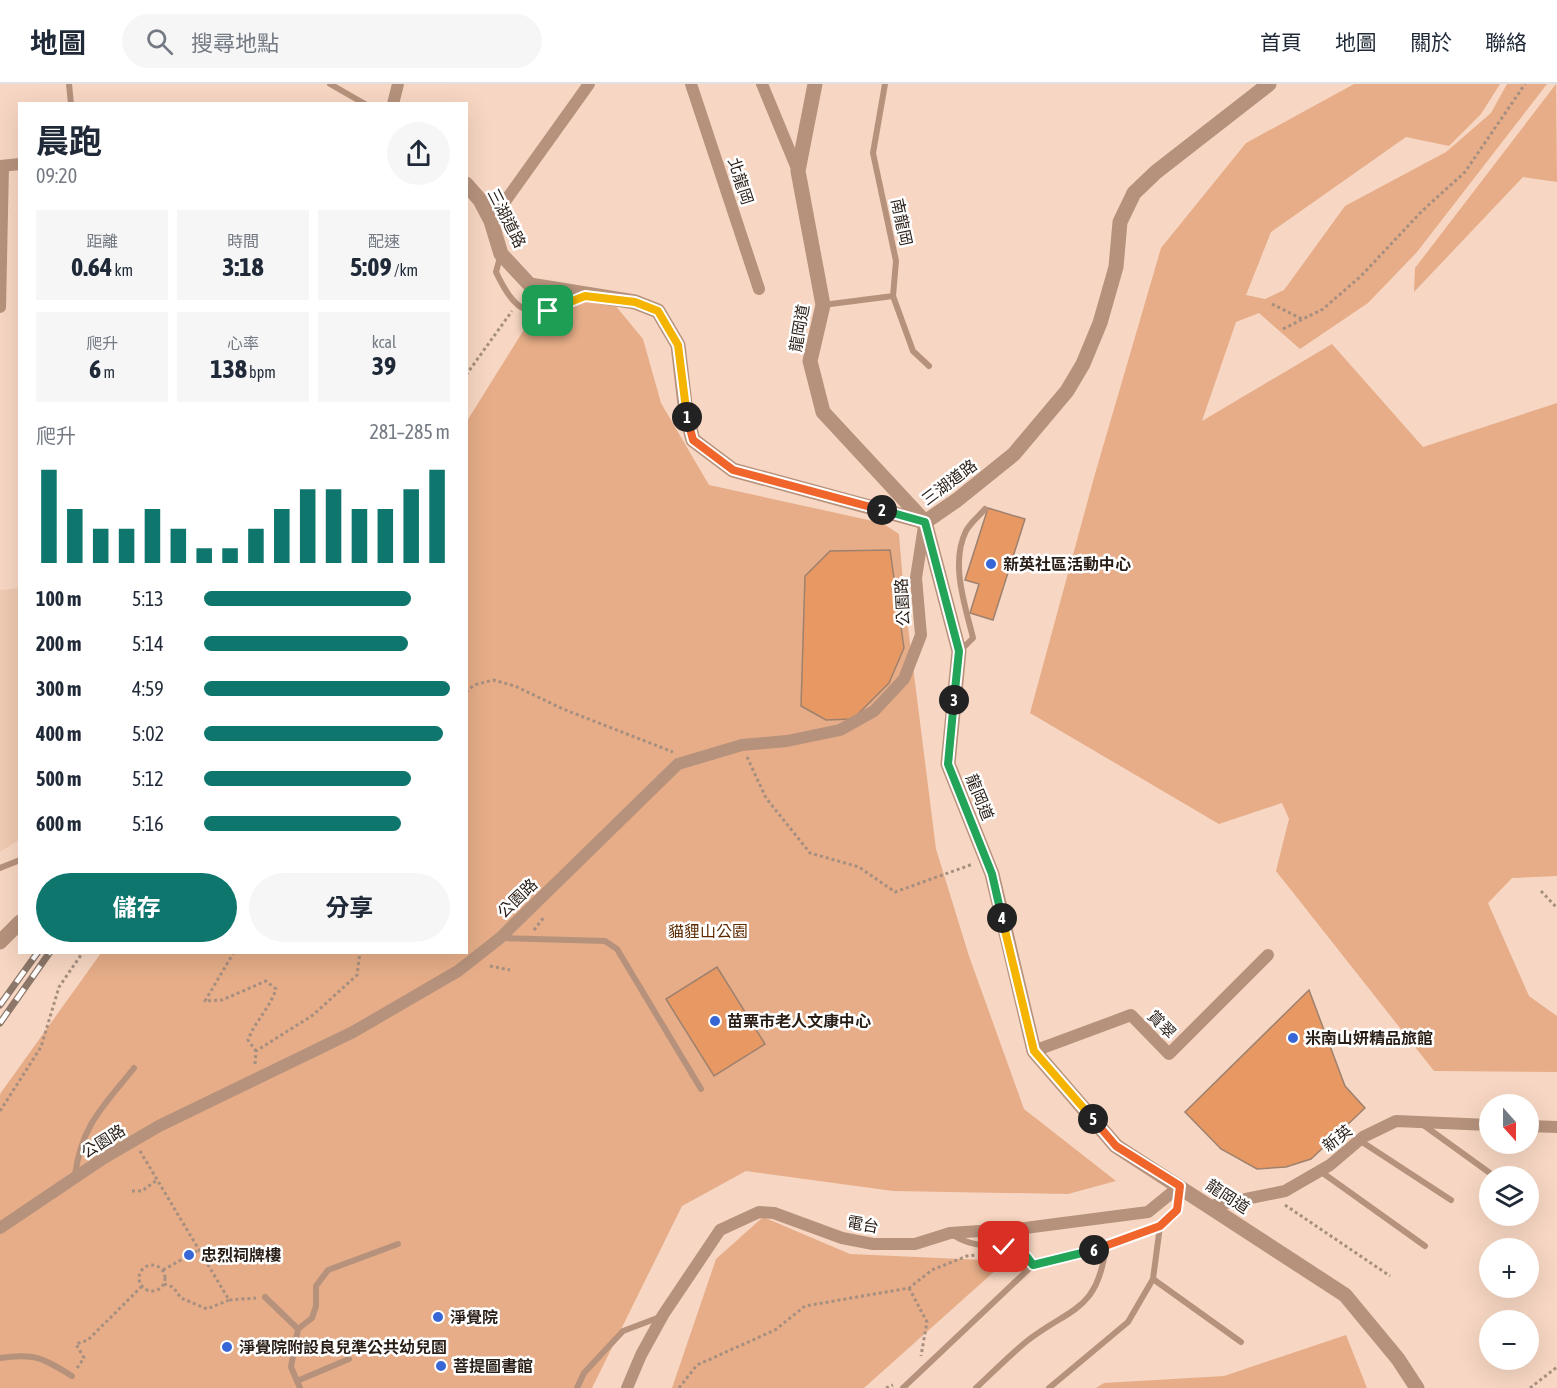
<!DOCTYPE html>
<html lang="zh-TW">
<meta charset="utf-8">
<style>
:root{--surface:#fff;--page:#f6f6f7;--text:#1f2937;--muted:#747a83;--line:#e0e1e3;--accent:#0f766e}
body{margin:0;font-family:"Asap Condensed","Noto Sans TC",sans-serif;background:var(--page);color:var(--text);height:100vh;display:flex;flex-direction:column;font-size:22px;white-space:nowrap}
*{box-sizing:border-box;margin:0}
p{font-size:20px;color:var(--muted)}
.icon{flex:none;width:33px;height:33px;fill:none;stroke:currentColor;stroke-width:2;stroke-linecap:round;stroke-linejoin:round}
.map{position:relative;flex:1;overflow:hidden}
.drawer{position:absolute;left:18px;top:18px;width:450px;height:852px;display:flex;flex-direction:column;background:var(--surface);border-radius:0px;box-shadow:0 6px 24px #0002}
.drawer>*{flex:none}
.needle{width:39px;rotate:159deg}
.buttons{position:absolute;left:1479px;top:1010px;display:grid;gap:12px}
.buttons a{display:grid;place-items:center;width:60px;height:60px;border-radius:50%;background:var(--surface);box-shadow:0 6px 24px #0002;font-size:30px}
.pin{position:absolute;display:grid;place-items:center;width:51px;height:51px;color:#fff;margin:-26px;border-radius:12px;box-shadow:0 3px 9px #0006}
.km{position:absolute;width:30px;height:30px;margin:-15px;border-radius:50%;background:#222;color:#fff;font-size:16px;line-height:30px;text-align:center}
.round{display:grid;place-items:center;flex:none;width:63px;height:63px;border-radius:32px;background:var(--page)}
.head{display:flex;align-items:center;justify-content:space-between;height:102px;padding:0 18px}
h1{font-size:33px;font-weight:700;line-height:45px}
.stats{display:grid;grid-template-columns:repeat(3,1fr);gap:9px;height:102px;padding:6px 18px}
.stats div{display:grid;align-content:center;border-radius:0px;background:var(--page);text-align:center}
.stats b{font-size:26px;font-weight:700}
.stats small{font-size:16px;font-weight:400}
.stats p{font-size:16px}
.chart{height:168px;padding:12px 18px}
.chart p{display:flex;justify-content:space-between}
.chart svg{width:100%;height:108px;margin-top:6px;stroke:var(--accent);stroke-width:6}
.cta{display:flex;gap:12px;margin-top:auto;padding:12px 18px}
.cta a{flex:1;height:69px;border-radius:36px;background:var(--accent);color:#fff;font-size:24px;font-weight:700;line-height:69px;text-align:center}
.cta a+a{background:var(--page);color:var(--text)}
ul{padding:0 18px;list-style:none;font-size:20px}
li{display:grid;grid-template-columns:96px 72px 1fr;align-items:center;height:45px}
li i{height:15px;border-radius:8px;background:var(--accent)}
header{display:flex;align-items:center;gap:36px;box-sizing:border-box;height:84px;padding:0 30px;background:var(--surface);border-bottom:2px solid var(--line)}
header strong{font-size:28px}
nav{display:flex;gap:33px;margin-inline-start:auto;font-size:21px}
.search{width:420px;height:54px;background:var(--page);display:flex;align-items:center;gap:15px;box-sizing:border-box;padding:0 21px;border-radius:33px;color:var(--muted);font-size:22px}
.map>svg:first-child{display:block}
.built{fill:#f0cab2}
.green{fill:#e6ad88}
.building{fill:#e89862;stroke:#9e816e;stroke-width:1.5}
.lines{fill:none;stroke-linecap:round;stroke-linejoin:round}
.path{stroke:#a78f80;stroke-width:3;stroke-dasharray:3 3;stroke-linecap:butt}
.service{stroke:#b6927c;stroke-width:6}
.minor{stroke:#b6927c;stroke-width:12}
.tertiary{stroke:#b6927c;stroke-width:15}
.rail-casing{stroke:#8c7769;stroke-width:7}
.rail{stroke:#fff;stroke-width:4.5;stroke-dasharray:14;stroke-linecap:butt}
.split-1-casing{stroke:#fff;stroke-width:12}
.split-2-casing{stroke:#fff;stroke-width:12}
.split-3-casing{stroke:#fff;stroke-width:12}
.split-4-casing{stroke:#fff;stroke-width:12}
.split-5-casing{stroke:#fff;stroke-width:12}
.split-6-casing{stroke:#fff;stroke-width:12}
.split-7-casing{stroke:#fff;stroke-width:12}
.split-1{stroke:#f5b400;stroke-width:8}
.split-2{stroke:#f0652b;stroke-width:8}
.split-3{stroke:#22a559;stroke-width:8}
.split-4{stroke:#22a559;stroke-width:8}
.split-5{stroke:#f5b400;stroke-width:8}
.split-6{stroke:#f0652b;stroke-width:8}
.split-7{stroke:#22a559;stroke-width:8}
.poi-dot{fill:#3766d6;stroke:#fff;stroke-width:2}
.labels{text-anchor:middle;stroke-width:5;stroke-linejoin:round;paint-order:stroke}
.street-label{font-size:16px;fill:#291e16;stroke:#fff}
.poi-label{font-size:16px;font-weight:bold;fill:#291e16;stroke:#fff;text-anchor:start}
.park-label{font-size:16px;fill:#5c2a00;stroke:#fff}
</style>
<header>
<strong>地圖</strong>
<div class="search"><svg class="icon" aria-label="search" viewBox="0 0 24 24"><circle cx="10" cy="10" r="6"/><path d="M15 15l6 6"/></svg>搜尋地點</div>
<nav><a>首頁</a><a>地圖</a><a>關於</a><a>聯絡</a></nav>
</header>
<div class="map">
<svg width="1557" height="1304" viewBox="0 0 1557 1304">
<rect width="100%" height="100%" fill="#f7d7c3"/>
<polygon class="built" points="19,504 19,756 0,768 0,506"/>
<g class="green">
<polygon points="1354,0 1500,0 1481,30 1449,62 1406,53 1271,148 1246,211 1265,215 1284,206 1345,122 1446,68 1491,29 1507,0 1547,0 1417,168 1368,219 1300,265 1259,229 1236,238 1202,337 1332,260 1423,363 1557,319 1557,792 1512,794 1488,819 1529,912 1557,932 1557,988 1434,987 1276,787 1289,735 1282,719 1219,740 1030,629 1095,390 1161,164 1246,59"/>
<polygon points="1556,0 1557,98 1523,93 1414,208 1415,184"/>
<polygon points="610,215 643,255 661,319 709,401 882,439 899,450 904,511 936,765 969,872 1024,1025 1116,1097 1068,1110 893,1107 746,1087 682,1122 592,1304 0,1304 0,1010 101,869 466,868 467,337 540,220"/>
<polygon points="763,1133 850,1170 1006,1177 864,1304 672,1304 716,1175"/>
<polygon points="1346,1251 1367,1304 1096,1304 1104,1299 1224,1292"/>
</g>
<g class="building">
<polygon points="988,424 1025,435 993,536 970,529 979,500 965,496"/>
<polygon points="890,466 904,564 889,599 853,635 826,636 801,622 805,492 830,467"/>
<polygon points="717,883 765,960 714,992 666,915"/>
<polygon points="1309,906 1345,1002 1365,1024 1311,1075 1286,1083 1257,1085 1221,1065 1185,1028"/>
</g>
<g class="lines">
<g class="path">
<polyline points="1272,220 1302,235"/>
<polyline points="1283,245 1323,225 1361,192 1422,127 1465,88 1525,0"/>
<polyline points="466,291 512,227"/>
<polyline points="466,608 474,601 493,596 515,602 563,625 673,668"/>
<polyline points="466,661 466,699"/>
<polyline points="747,673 766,714 810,769 859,783 895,808 973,780"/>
<polyline points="1541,807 1557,824"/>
<polyline points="534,846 544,833"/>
<path d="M234,868L205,917L222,916L266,897L276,905C270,924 255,937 248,956L256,967"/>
<polyline points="490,882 510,886"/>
<polyline points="255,980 256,967 313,931 357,891 360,868"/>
<polyline points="0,1027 41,963 59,903 83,868"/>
<polyline points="140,1067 229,1216 256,1214"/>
<polyline points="132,1107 142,1107 157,1096"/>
<polyline points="1285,1121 1390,1192"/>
<circle cx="152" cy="1194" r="13"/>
<polyline points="163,1186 199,1166"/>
<polyline points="164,1200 173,1203 181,1214 207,1225 229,1216"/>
<polyline points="909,1204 927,1238 921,1272"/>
<polyline points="77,1284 84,1274 76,1260 88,1256 141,1203"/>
<polyline points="679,1304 697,1281 775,1246 805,1222 909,1204 932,1186 967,1172 976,1171"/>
<polyline points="886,1304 893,1301"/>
<polyline points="1530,1304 1557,1283"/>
</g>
<g class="service">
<polyline points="69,0 71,20"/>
<polyline points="330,0 365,20"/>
<path d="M500,173L496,188C520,239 536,233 582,213"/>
<polyline points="893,212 913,267 929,282"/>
<polyline points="823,221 893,212 896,177 873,69 885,0"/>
<path d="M960,567L973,554C965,521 950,479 966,447C970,439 979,432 985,425"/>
<polyline points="0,784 20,776"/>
<polyline points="502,854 605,857 617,865 701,1005"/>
<polyline points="1422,1040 1494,1092"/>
<polyline points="1359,1056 1451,1116"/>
<polyline points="1320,1087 1425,1162"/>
<path d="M75,1091C82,1040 103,1023 134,984"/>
<polyline points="1033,1181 1106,1163 1140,1147 1160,1142 1177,1126 1179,1105"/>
<polyline points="1153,1195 1241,1258"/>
<polyline points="265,1213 298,1245 291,1283 300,1304"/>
<polyline points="298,1245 312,1234 316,1222 316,1202 328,1186 398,1160"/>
<path d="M0,1274C35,1269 43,1274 72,1292"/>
<polyline points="297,1297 349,1275"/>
<polyline points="577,1304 584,1289 623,1247 660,1233"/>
<path d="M903,1304L1033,1181C1012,1155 974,1169 951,1149"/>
<path d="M976,1304C993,1288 1010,1271 1027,1257C1071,1223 1097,1228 1106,1163"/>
<polyline points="1049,1304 1128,1238 1153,1195 1160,1142"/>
</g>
<g class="minor">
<polyline points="691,0 759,205"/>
<polyline points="762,0 798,87"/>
<polyline points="393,20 398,0"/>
<polyline points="0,82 20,80"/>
<polyline points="491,137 589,0"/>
<polyline points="0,223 3,82"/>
<polyline points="1034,967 1131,931 1169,970 1268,871"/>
<polyline points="1528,1042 1557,1043"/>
<polyline points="1211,1122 1285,1107 1330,1081 1363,1053 1396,1037 1490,1041"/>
<polyline points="0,1144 104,1074 159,1042 353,948 458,887 500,854 678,680 742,661 787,657 840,646 874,627 904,595 921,551 916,494 924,442"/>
<polyline points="627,1304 641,1271 663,1231 720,1146 759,1128 774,1129 842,1154 873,1160 915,1160 950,1149 1025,1144 1148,1128 1180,1102"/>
</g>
<g class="tertiary">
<polyline points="815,0 798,87 823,221 810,277 823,328 925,438 959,567 948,680 992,790 1034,967 1116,1062 1345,1211 1398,1275 1417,1304"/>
<polyline points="466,100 480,116 491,137 501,170 530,201 635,218 658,227 678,261 686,329 693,356 733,386 925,438 957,416 1014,370 1067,307 1083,280 1100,239 1116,183 1120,138 1134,109 1156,88 1269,0"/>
<polyline points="0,858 20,838"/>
</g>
<g class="rail-casing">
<g id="rail">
<polyline points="0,921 38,868"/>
<polyline points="0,939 50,868"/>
</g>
</g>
<use href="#rail" class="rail"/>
</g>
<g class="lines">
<g class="split-1-casing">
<polyline id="split-1" points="548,227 585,212 635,218 658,227 678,261 687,333"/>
</g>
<g class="split-2-casing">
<polyline id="split-2" points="687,333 693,356 733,386 882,426"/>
</g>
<g class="split-3-casing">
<polyline id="split-3" points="882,426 925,438 959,567 954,616"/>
</g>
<g class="split-4-casing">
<polyline id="split-4" points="954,616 948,680 992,790 1002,834"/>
</g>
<g class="split-5-casing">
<polyline id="split-5" points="1002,834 1034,967 1093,1035"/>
</g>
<g class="split-6-casing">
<polyline id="split-6" points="1093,1035 1116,1062 1180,1102 1177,1126 1160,1142 1094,1166"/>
</g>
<g class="split-7-casing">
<polyline id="split-7" points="1004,1163 1027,1173 1033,1181 1094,1166"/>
</g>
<use href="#split-1" class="split-1"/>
<use href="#split-2" class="split-2"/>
<use href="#split-3" class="split-3"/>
<use href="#split-4" class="split-4"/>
<use href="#split-5" class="split-5"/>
<use href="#split-6" class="split-6"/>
<use href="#split-7" class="split-7"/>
</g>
<g class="poi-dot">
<circle cx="991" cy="480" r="6"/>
<circle cx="715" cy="937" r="6"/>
<circle cx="1293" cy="954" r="6"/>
<circle cx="189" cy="1171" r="6"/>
<circle cx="438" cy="1233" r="6"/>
<circle cx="227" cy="1263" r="6"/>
<circle cx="441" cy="1282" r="6"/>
</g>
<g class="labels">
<g class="street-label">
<text transform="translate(741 97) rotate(72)" y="6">北龍岡</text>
<text transform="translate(507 134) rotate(63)" y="6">三湖道路</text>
<text transform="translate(902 138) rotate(78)" y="6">南龍岡</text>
<text transform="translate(799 244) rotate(-80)" y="6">龍岡道</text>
<text transform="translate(949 398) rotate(-37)" y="6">三湖道路</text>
<text transform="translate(902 518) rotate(-93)" y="6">公園路</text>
<text transform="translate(980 713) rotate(68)" y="6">龍岡道</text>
<text transform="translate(517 814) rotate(-44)" y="6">公園路</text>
<text transform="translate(1162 940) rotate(46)" y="6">賞翠</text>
<text transform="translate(1337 1054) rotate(-38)" y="6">新英</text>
<text transform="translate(103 1057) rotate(-32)" y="6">公園路</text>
<text transform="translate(1228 1112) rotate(33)" y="6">龍岡道</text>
<text transform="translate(863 1140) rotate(10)" y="6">電台</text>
</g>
<g class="poi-label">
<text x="1003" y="486">新英社區活動中心</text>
<text x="727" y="943">苗栗市老人文康中心</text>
<text x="1305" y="960">米南山妍精品旅館</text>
<text x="201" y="1177">忠烈祠牌樓</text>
<text x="450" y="1239">淨覺院</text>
<text x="239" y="1269">淨覺院附設良兒準公共幼兒園</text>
<text x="453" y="1288">菩提圖書館</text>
</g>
<g class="park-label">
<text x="708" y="853">貓貍山公園</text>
</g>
</g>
</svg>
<div class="buttons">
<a><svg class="needle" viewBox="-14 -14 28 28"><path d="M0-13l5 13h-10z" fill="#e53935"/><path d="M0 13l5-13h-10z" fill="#747a83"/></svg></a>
<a><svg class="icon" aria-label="layers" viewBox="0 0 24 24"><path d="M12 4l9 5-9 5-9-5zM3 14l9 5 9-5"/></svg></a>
<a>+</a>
<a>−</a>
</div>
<div class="pin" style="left:548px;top:227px;background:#1e9e55"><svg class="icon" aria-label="arrive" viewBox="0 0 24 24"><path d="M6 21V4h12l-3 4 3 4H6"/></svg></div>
<div class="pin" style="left:1004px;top:1163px;background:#d93025"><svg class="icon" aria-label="check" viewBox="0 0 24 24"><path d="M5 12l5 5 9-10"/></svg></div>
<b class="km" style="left:687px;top:333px">1</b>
<b class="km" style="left:882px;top:426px">2</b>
<b class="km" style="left:954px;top:616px">3</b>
<b class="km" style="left:1002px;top:834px">4</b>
<b class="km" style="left:1093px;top:1035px">5</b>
<b class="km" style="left:1094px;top:1166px">6</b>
<section class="drawer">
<div class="head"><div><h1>晨跑</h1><p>09:20</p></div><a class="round"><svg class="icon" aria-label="share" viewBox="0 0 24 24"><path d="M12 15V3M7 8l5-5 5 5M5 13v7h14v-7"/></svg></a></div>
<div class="stats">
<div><p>距離</p><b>0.64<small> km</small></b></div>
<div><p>時間</p><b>3:18</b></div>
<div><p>配速</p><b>5:09<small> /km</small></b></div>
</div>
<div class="stats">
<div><p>爬升</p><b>6<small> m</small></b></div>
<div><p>心率</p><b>138<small> bpm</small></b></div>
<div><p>kcal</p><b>39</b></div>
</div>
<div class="chart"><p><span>爬升</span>281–285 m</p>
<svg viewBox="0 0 160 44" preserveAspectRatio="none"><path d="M5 44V6M15 44V22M25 44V30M35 44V30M45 44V22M55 44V30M65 44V38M75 44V38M85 44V30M95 44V22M105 44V14M115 44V14M125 44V22M135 44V22M145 44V14M155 44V6"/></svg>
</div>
<ul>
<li><b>100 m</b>5:13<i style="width:84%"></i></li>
<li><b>200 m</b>5:14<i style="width:83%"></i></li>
<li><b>300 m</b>4:59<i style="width:100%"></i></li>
<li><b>400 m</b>5:02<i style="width:97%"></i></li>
<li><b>500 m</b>5:12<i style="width:84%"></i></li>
<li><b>600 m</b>5:16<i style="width:80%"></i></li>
</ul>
<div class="cta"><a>儲存</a><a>分享</a></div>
</section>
</div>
